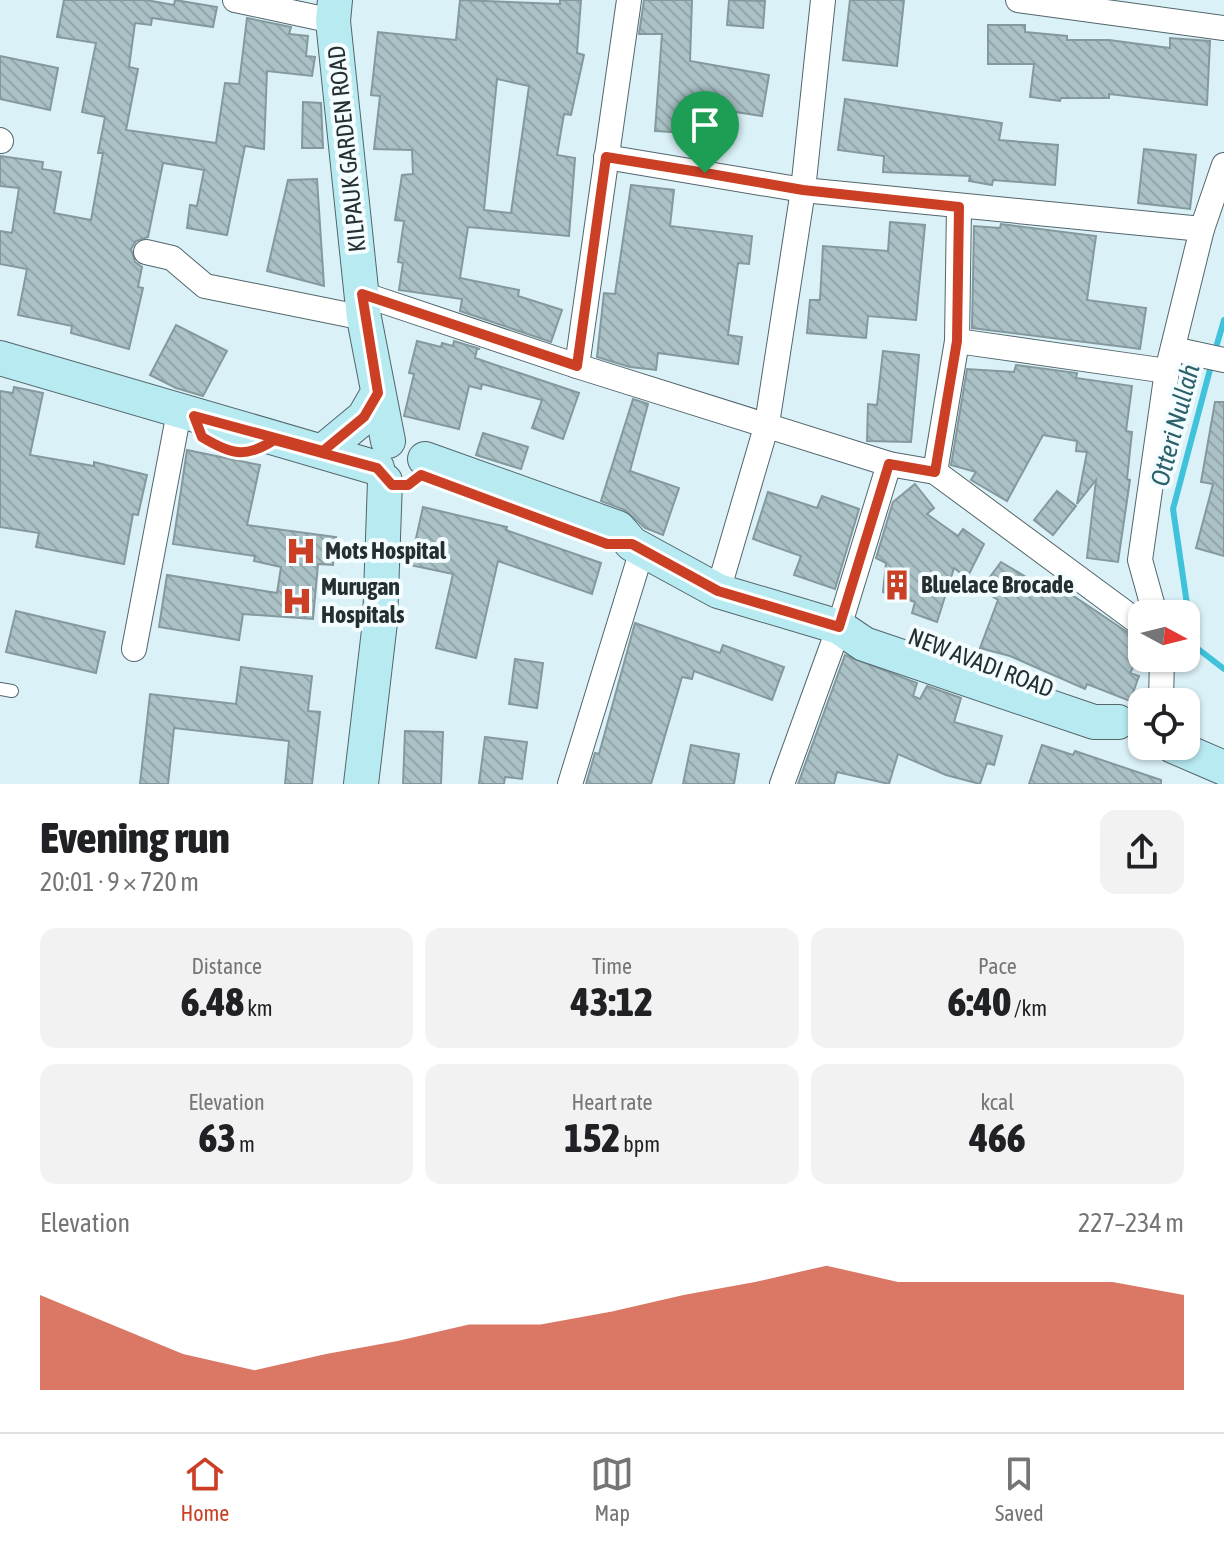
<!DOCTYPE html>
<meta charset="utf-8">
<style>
:root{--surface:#fff;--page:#f2f2f2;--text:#202124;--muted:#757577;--line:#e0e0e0;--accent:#cb4025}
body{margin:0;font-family:"Asap Condensed",sans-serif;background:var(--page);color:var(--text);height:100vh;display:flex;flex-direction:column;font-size:30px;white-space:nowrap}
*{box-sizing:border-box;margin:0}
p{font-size:26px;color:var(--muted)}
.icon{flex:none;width:44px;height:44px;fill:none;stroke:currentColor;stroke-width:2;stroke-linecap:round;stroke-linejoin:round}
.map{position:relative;height:784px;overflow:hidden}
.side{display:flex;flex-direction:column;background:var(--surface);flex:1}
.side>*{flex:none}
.needle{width:52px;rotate:97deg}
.controls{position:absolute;left:1128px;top:600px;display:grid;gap:16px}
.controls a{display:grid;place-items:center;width:72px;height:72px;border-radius:16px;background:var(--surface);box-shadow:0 2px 6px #0004;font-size:40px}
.pin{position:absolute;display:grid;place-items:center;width:68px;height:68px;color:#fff;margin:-82px -34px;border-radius:50% 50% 50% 0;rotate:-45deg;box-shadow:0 0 8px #0007}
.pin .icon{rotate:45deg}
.round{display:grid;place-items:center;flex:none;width:84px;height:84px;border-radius:16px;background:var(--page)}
.overview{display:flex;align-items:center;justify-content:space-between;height:136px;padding:0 40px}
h1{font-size:44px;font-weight:800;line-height:60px}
.figures{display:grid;grid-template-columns:repeat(3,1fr);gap:12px;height:136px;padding:8px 40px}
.figures div{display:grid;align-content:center;border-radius:16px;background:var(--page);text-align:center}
.figures b{font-size:40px;font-weight:800}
.figures small{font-size:22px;font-weight:400}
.figures p{font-size:22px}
.chart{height:224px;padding:16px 40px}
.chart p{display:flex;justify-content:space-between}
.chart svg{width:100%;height:144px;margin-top:8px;fill:var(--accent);opacity:.7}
.menu{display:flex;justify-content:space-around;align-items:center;height:112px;border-top:2px solid var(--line);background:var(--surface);font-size:22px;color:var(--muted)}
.menu a{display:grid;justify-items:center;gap:4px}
.menu .active{color:var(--accent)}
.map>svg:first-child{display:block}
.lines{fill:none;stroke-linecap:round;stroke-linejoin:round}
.stream{stroke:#40c2da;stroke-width:6}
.building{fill:url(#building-back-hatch);stroke:#84999e;stroke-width:2;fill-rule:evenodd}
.lane-casing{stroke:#52666b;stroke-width:14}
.street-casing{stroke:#52666b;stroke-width:26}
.secondary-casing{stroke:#52666b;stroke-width:36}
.lane{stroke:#fff;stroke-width:12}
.street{stroke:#fff;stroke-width:24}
.secondary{stroke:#b8eaf2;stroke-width:34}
.route-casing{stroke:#fff;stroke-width:16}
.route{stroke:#cb4025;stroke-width:10}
.labels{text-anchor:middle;stroke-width:8;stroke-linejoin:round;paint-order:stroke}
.street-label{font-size:24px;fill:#252e30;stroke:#f3fcfe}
.poi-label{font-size:24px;font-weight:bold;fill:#252e30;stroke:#f3fcfe;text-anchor:start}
.water-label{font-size:26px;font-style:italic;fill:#2c606a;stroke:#f3fcfe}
</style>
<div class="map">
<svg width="1224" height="784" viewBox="0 0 1224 784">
<defs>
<pattern id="building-back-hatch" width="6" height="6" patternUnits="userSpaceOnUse" patternTransform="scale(2)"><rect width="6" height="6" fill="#aac1c6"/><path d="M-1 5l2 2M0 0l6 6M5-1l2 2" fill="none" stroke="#92a6aa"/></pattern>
</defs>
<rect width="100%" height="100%" fill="#daf1f7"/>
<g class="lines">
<g class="stream">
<polyline points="1215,351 1224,320"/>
<polyline points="1212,362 1173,509 1193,645 1224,669"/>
</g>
</g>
<g class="building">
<polygon points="64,0 146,0 174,5 175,0 217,7 213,27 152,18 151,25 135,23 129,67 138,69 126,130 216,143 225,83 239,84 247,18 291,27 289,34 308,36 306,56 315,57 312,76 267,71 264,149 245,146 227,235 187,228 190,205 197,206 204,170 163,163 148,237 136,241 131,249 135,262 142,267 138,287 143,288 129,349 71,333 72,326 18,315 27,269 0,264 0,231 12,233 19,188 0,186 0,156 43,162 42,169 61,172 54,213 91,220 103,153 98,153 105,117 82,112 96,43 57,37"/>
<path d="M460,0L560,4V0H581L577,53L584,55L571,115L564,114L557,155L575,158L569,236L468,227L460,278L519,290L518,296L562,310L551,342L460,311L462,299L399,290L403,263L398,262L404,221L395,220L402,175L413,174L412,150L374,149L380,96L371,95L378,32L456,40ZM497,79L529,86L511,213L484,210Z"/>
<polygon points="644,0 692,0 690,61 769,75 762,116 691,105 689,133 655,131 662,34 639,34"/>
<polygon points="729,0 765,1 763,28 727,25"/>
<polygon points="850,0 904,0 897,66 843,60"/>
<polygon points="988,25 1025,25 1025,32 1067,36 1067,40 1109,40 1170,48 1170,38 1210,41 1207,105 1109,94 1109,98 1061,98 1060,101 1030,97 1034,64 988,64"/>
<polygon points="0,56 58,68 50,110 0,99"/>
<polygon points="845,99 1002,123 999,140 1058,145 1055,185 993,180 992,185 969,181 970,176 883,172 884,156 838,150"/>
<polygon points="303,102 321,103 323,148 302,148"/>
<polygon points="1144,149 1196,155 1190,209 1138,203"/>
<polygon points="317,179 324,286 267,271 288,180"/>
<polygon points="631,185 674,190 670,226 752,236 749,264 738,263 728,335 742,337 738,364 658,353 656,370 630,367 597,357 604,293 615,294"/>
<polygon points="890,222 925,225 916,320 868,316 866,338 807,333 810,300 820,300 823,246 888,251"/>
<polygon points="1001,224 1096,236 1087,300 1146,308 1140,349 972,328 974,226 1000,228"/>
<polygon points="176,325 227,351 203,396 176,388 150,375"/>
<polygon points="417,341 441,347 442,343 453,346 454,341 480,349 477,349 475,358 579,393 563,439 532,428 542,400 482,384 481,389 469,386 459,429 404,416 414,374 409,373"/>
<polygon points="883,351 919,355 911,442 867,441 868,404 877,405"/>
<polygon points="1016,365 1077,373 1076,378 1132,386 1126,431 1132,432 1127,479 1130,480 1118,562 1087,558 1096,480 1077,504 1087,452 1076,451 1077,441 1043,435 1007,501 971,480 976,472 951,465 967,369 1014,372"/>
<polygon points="14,387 43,393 30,455 94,466 94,462 147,475 138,515 133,514 124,564 36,547 39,533 0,527 0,391 13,393"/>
<polygon points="633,399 648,404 630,471 679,488 663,535 645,528 625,510 601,501"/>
<polygon points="1215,402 1224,402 1224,556 1196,548 1213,484 1201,482"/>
<polygon points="483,433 528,447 521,469 476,455"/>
<polygon points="187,450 260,465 247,525 336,537 333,565 318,564 313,619 243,614 239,640 159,627 167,575 277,593 281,567 254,561 255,556 173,544"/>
<polygon points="915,484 934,508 927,514 958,536 963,529 984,544 967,578 954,568 937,622 912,613 915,602 883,592 886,563 876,558 893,502"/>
<polygon points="1057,491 1076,506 1053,535 1034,520"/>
<polygon points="768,492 817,508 822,496 859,509 835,589 794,575 801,556 753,539"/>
<polygon points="423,507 507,527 506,530 601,563 592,594 498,561 476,658 436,648 453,574 410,565"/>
<polygon points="1001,562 1046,589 1051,581 1142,642 1142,650 1130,673 1139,676 1130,701 1087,684 1085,689 1010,656 980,648 998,600 981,589"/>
<polygon points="16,611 105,632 96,673 6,652"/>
<polygon points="635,623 720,653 723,645 784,667 772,700 694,671 692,679 682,677 651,784 586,784 595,753 599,754"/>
<polygon points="845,655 917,683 913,696 920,699 927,686 961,698 954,722 1002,736 994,765 987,763 980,784 946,775 898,754 889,784 837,772 834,784 798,784"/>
<polygon points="515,659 543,663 537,708 509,704"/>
<polygon points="241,667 312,676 308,711 320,712 312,784 285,784 289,741 174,728 168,784 140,784 150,694 236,704"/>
<polygon points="405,731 443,732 441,784 403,784"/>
<polygon points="485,737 527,742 522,779 505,777 504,784 479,784"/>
<polygon points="691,745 739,754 734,784 683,784"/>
<polygon points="1042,745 1073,755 1075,751 1161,780 1161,784 1029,784"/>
</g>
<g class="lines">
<g class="lane-casing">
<g id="lane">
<path d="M196,421C208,453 244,460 271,442"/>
<polyline points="0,689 12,691"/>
</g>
</g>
<g class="street-casing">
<g id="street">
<polyline points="235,0 333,21"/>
<polyline points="1018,0 1224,28"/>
<polyline points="0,140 1,141"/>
<polyline points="606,157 803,190 1202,229"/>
<polyline points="146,252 172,258 205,286 364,318"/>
<polyline points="362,294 577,366 889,464 935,472 1142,625"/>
<polyline points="957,341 1167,371"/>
<polyline points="1173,349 1224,360"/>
<polyline points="577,366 629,0"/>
<polyline points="935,472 957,341 959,207"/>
<polyline points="718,591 767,424 803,190 823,0"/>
<polyline points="1155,614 1140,560 1167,371 1202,229 1224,165"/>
<polyline points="134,649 179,412"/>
<polyline points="1161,702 1162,658"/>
<polyline points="570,784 642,550"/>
<polyline points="782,784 839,627 889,464"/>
</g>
</g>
<g class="secondary-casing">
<g id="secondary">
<polyline points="335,0 333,21 364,318 388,441"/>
<polyline points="0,358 377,468"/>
<polyline points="323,451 364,417 378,393"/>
<polyline points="425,459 618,528 632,544 718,591 839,627 864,644 1094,722 1118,722"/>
<polyline points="1173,746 1224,768"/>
<polyline points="361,784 380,622 385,481"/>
</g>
</g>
<use href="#lane" class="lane"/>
<use href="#street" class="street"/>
<use href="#secondary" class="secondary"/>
</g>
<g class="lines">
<g class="route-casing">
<path id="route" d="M705,173L606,157L577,366L362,294L378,393L364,417L323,451L194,416L202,437C230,454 245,459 274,440L377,468L392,485H408L421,475L607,544H632L718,591L839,627L889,464L935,472L957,341L959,207L803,190L705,173"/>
</g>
<use href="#route" class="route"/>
</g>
<defs>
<g id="hospital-bare" transform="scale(2.4)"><path d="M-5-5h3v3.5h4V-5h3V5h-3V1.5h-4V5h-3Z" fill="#cb4025" stroke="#f3fcfe" stroke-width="2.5" paint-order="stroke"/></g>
<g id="building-bare" transform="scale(2.4)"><path d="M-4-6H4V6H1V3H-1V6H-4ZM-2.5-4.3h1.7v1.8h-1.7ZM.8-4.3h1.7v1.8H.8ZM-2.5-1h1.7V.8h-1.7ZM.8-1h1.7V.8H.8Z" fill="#cb4025" stroke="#f3fcfe" stroke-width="2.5" paint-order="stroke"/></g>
</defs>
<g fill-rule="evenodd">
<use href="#hospital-bare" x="301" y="551"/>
<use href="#building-bare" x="897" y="585"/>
<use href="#hospital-bare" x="297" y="601"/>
</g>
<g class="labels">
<g class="street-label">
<text transform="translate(347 149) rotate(-96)" y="8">KILPAUK GARDEN ROAD</text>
<text transform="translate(981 663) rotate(21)" y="8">NEW AVADI ROAD</text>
</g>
<g class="poi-label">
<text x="325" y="559">Mots Hospital</text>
<text x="921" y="593">Bluelace Brocade</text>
<text x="321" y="595">Murugan<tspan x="321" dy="28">Hospitals</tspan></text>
</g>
<g class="water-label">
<text transform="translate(1175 425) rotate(-75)" y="9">Otteri Nullah</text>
</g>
</g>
</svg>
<div class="controls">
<a><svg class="needle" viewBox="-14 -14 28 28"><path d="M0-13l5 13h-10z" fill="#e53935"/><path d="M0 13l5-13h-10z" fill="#757577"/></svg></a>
<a><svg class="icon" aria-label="locate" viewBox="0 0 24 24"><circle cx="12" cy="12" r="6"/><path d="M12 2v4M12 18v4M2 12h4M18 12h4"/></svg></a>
</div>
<div class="pin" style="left:705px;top:173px;background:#1e9e55"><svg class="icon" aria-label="arrive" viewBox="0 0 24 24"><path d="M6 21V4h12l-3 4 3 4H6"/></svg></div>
</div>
<section class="side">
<div class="overview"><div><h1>Evening run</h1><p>20:01 · 9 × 720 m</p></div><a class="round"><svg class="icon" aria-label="share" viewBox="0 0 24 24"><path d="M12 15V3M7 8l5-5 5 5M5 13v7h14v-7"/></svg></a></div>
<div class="figures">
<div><p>Distance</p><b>6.48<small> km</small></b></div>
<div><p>Time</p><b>43:12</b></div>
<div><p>Pace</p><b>6:40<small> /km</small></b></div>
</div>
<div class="figures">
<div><p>Elevation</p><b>63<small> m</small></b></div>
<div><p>Heart rate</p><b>152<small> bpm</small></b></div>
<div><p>kcal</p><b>466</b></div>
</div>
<div class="chart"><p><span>Elevation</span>227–234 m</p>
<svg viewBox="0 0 160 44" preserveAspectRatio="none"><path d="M0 44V15L10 24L20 33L30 38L40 33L50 29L60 24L70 24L80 20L90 15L100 11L110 6L120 11L130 11L140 11L150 11L160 15V44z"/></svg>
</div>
</section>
<nav class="menu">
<a class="active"><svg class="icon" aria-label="home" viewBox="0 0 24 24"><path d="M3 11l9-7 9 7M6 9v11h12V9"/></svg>Home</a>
<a><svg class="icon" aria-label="map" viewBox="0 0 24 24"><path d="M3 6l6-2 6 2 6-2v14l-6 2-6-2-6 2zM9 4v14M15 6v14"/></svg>Map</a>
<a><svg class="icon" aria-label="saved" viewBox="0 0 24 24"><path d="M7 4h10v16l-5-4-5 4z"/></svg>Saved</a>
</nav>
